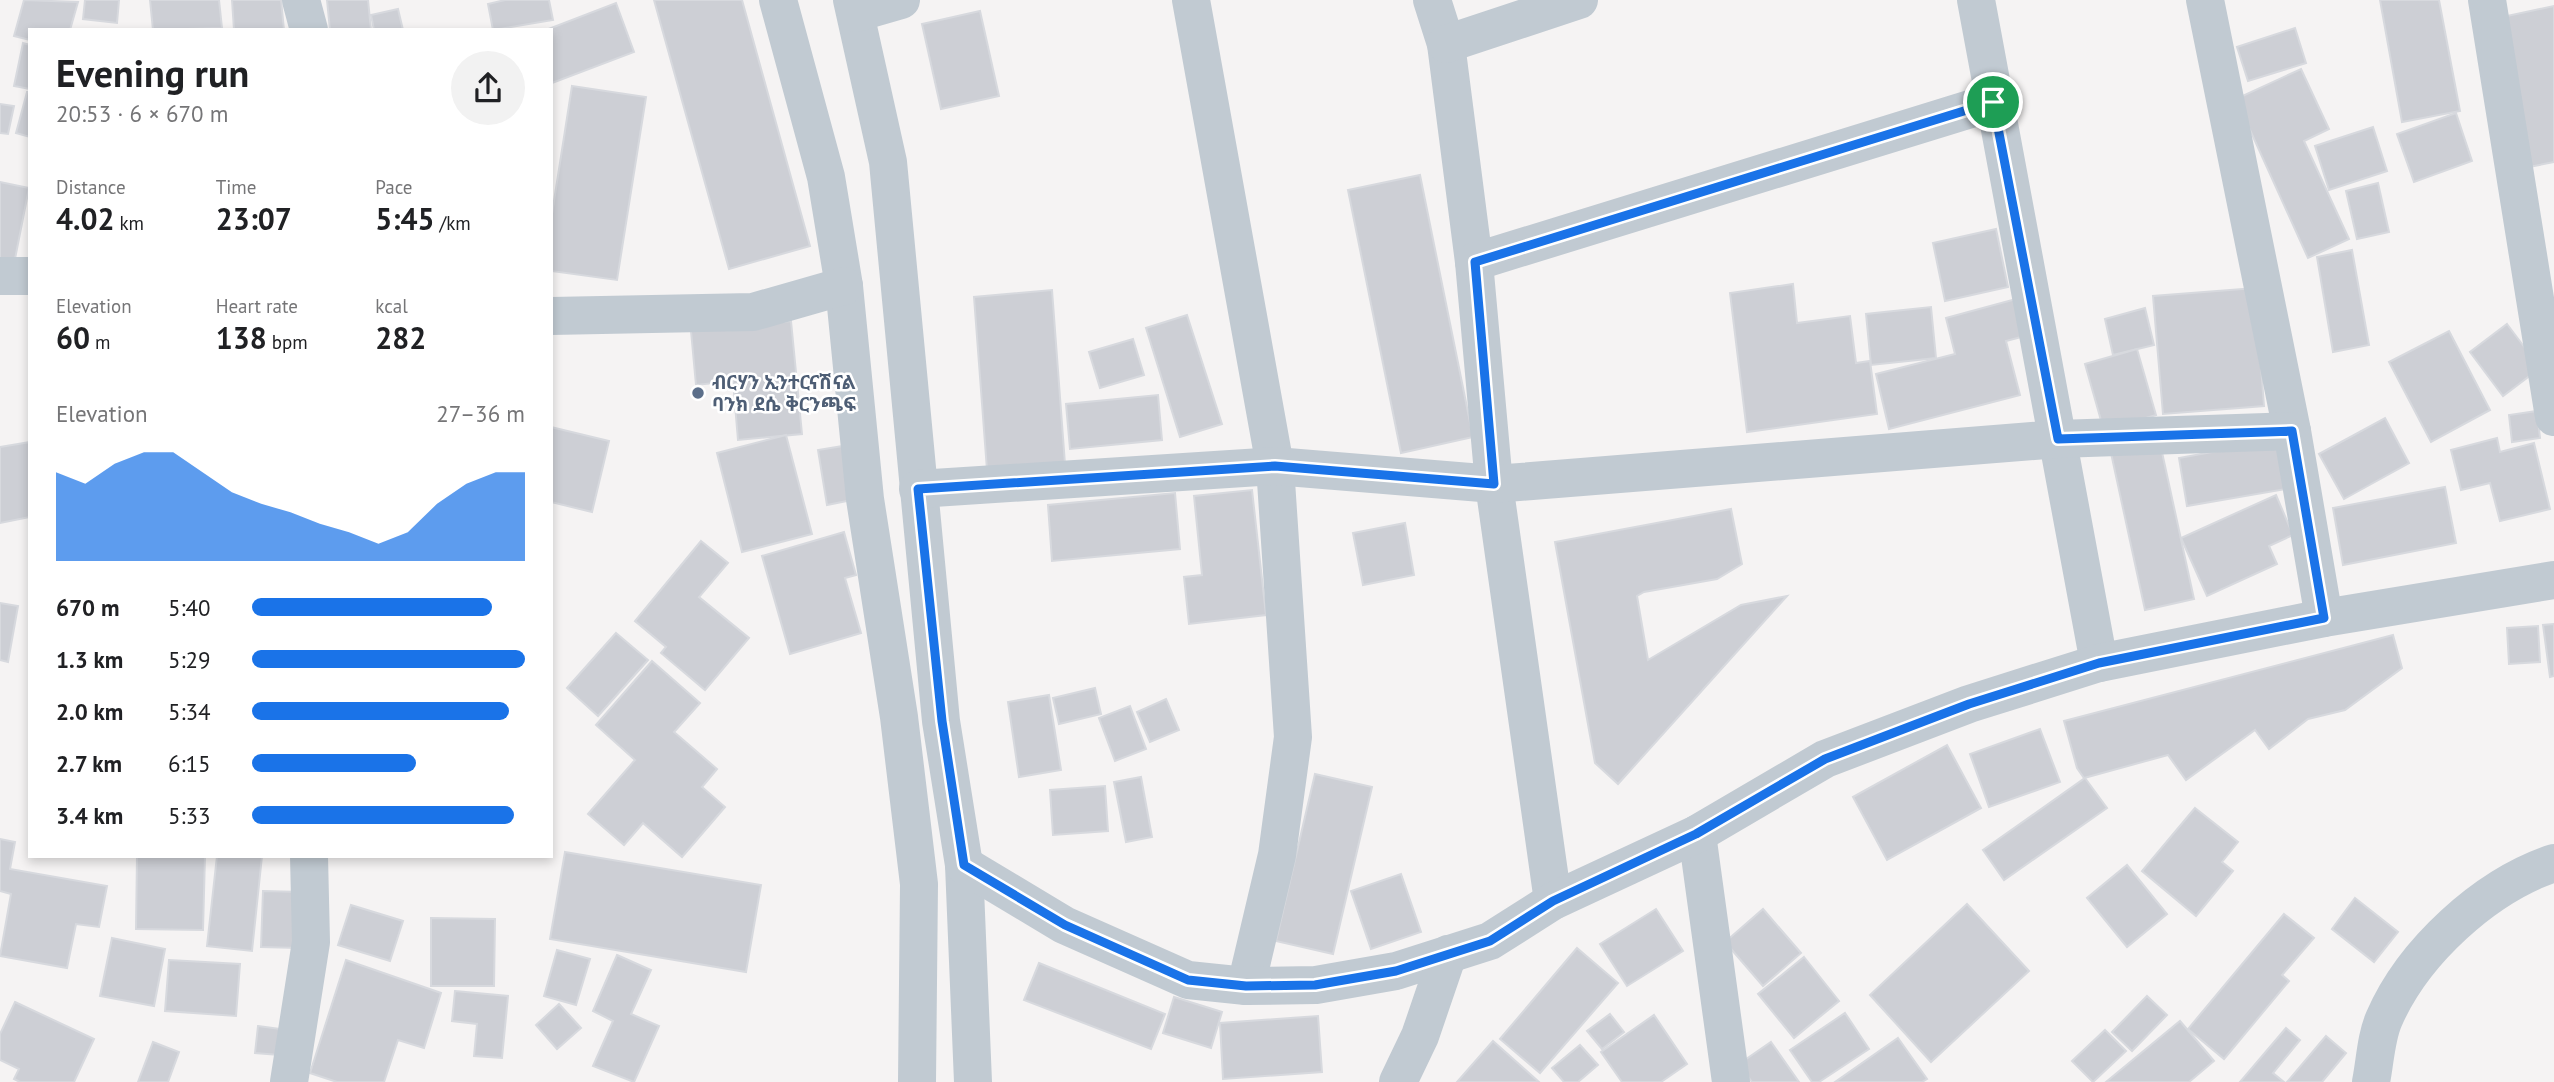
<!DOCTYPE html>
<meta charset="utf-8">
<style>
:root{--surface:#fff;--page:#f2f2f2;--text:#202124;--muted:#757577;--accent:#1a73e8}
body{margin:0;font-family:"PT Sans","Noto Sans Ethiopic",sans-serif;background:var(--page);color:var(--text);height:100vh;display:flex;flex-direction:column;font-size:26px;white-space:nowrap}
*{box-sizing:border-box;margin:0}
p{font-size:23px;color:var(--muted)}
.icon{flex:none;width:38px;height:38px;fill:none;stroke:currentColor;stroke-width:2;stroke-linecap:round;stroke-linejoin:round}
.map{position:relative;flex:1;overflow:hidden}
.sheet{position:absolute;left:28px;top:28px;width:525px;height:830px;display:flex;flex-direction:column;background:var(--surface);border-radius:0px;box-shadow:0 4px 10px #0003}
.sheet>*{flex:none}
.pin{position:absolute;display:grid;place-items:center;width:60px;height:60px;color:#fff;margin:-30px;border:4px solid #fff;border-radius:50%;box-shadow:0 2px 7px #0007}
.round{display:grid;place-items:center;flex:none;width:74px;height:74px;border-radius:37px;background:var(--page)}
.head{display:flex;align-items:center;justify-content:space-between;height:119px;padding:0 28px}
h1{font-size:38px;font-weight:700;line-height:52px}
.figures{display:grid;grid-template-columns:repeat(3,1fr);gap:10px;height:119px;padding:7px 28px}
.figures div{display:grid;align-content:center}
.figures b{font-size:30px;font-weight:700}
.figures small{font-size:19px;font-weight:400}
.figures p{font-size:19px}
.chart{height:196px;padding:14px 28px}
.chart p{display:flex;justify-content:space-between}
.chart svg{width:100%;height:126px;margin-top:7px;fill:var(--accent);opacity:.7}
ul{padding:0 28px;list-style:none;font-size:23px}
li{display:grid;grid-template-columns:112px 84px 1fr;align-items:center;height:52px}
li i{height:18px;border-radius:9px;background:var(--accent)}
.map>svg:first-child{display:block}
.building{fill:#cdcfd5;stroke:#d7d9de;stroke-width:2}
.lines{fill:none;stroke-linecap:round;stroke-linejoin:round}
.minor{stroke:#c1cad2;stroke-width:38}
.route-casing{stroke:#fff;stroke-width:14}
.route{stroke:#1a73e8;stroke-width:9}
.service-dot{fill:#5c6f8a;stroke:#fff;stroke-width:2.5}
.labels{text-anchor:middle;stroke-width:5;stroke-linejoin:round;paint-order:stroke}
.service-label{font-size:19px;font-weight:bold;fill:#4e5e75;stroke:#fff;text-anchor:start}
</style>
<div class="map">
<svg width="2554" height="1082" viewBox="0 0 2554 1082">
<rect width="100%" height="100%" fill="#f5f3f3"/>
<g class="building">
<polygon points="24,0 78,2 70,30 30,30 30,40 14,36"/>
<polygon points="85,0 119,0 117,23 83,19"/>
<polygon points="150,0 219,0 222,28 153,30"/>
<polygon points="232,0 281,0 284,30 234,30"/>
<polygon points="327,0 368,0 371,30 330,30"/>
<polygon points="505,0 549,0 553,20 493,30 488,4"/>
<polygon points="654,0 742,0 810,246 729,269"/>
<polygon points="2380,0 2439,0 2460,111 2402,122"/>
<polygon points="616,3 634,52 552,83 551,30 546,30"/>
<polygon points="2554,6 2554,162 2524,168 2493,19"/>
<polygon points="398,9 403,30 374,30 371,15"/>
<polygon points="980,11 999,96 941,109 922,24"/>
<polygon points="2295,28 2306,63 2248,81 2237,47"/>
<polygon points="23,43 30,45 30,89 14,86"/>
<polygon points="2301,69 2329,129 2304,141 2349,239 2308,258 2236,99"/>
<polygon points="572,86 646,97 617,280 551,271 551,220"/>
<polygon points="27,92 30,92 30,137 16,133"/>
<polygon points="0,104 14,106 8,134 0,133"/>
<polygon points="2456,113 2472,161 2414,182 2397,134"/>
<polygon points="2373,127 2387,171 2329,190 2315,146"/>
<polygon points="1420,175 1473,437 1401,453 1348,190"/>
<polygon points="0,182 29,188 14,264 0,261"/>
<polygon points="2378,183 2389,232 2357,239 2346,191"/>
<polygon points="1996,229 2008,287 1945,301 1933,243"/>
<polygon points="2352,250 2369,345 2333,352 2317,257"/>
<polygon points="1793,284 1797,323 1850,316 1856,363 1870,361 1877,414 1747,432 1730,293"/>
<polygon points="2255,288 2264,406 2163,414 2153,296"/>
<polygon points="1052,290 1065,464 987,470 974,297"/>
<polygon points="2016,299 2025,336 2006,341 2020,395 1889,429 1876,374 1955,354 1946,318"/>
<polygon points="1931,307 1936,358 1871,365 1866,314"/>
<polygon points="2145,308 2154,345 2113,355 2105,319"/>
<polygon points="1187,315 1222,424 1180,437 1146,328"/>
<polygon points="791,321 802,434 738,440 733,381 696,385 691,331"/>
<polygon points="2507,324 2540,368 2503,396 2470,352"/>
<polygon points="2449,331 2490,410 2431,442 2389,362"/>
<polygon points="1133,339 1144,375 1100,388 1089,352"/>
<polygon points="2137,349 2156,415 2104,431 2085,364"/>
<polygon points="1158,395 1162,440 1070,449 1066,404"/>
<polygon points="2537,411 2540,438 2512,442 2509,415"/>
<polygon points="2385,418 2409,463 2344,499 2319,454"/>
<polygon points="551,427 609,441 592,512 551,502"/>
<polygon points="786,435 812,534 742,552 717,453"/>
<polygon points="2497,438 2500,452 2534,443 2550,509 2500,521 2490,483 2461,490 2451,450"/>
<polygon points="2278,440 2286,489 2187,506 2179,458"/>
<polygon points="30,442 30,517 0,523 0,447"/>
<polygon points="2160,443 2194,599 2145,610 2111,453"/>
<polygon points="849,445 857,499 827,505 818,450"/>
<polygon points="2445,487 2456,543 2343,565 2333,508"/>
<polygon points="1252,490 1266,615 1189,624 1184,577 1202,575 1194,496"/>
<polygon points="1175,493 1180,549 1052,561 1048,505"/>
<polygon points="2276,495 2293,535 2269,546 2277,564 2207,596 2181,538"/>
<polygon points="1731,509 1742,564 1717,579 1644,592 1637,596 1648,660 1741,605 1787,596 1618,784 1595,763 1555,542"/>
<polygon points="1405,523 1414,575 1363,585 1353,533"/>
<polygon points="844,532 856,575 845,578 861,633 790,654 762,556"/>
<polygon points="701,541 728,563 699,597 749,638 705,690 661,653 666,647 635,621"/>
<polygon points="0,603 18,606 8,662 0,660"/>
<polygon points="2554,624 2554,676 2550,677 2543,625"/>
<polygon points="2538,626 2540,662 2509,664 2507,628"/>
<polygon points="616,633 648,660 598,716 567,688"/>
<polygon points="2393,635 2402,668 2345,710 2308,719 2269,749 2255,730 2186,780 2168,755 2084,778 2077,768 2064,721"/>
<polygon points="652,661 700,703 674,732 717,769 702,787 725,807 682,857 643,823 624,845 588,814 635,760 596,725"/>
<polygon points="1095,688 1101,714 1059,724 1053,698"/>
<polygon points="1049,695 1061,770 1019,777 1008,702"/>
<polygon points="1166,699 1179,730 1150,742 1137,712"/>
<polygon points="1130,706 1146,749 1115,761 1099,718"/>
<polygon points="2040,729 2060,782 1989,807 1970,754"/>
<polygon points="1947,745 1981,808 1887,860 1853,797"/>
<polygon points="1315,774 1372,787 1333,954 1276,941"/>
<polygon points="1141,777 1152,837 1126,842 1114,782"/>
<polygon points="2085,778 2107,808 2004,880 1983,850"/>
<polygon points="1105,786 1108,831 1053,835 1050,790"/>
<polygon points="2195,808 2238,842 2222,862 2233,871 2196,916 2142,871"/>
<polygon points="0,839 15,842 10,869 107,886 99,927 76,924 67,968 0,956 11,894 0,891"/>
<polygon points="565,852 761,885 746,972 550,939"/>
<polygon points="137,856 205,856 203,930 136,929"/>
<polygon points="217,856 262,856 252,951 207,946"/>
<polygon points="2127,865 2167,914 2127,947 2087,898"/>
<polygon points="1401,874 1421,932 1371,949 1351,891"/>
<polygon points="263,891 301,892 299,948 261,947"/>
<polygon points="2355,898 2398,932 2374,962 2332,929"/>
<polygon points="1967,904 2029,971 1931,1062 1870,995"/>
<polygon points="351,905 403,921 390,961 338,945"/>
<polygon points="1656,909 1683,951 1627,986 1600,944"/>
<polygon points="1763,909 1801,953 1763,986 1725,942"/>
<polygon points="2284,914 2314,938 2282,975 2289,981 2224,1059 2188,1029"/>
<polygon points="431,918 495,919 494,986 431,986"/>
<polygon points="112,938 165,949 154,1006 100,996"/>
<polygon points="1577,948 1618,983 1540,1073 1500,1039"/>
<polygon points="557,950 590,959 576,1005 544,996"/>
<polygon points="617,955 651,970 631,1014 659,1026 634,1082 593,1066 613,1021 593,1011"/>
<polygon points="1804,957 1839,1001 1794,1038 1758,994"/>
<polygon points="169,960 240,964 236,1016 165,1011"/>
<polygon points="346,960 441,993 424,1048 398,1040 384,1082 337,1082 310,1073"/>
<polygon points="1039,963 1165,1014 1151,1049 1024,1000"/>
<polygon points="455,991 508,996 502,1058 474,1056 477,1024 452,1021"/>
<polygon points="2147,996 2167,1015 2132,1051 2112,1032"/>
<polygon points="1174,997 1222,1012 1211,1048 1163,1033"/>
<polygon points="15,1002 94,1039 74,1082 20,1082 14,1079 19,1069 0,1060 0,1034"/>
<polygon points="559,1004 581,1028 557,1049 536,1025"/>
<polygon points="1845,1013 1869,1049 1819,1082 1812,1082 1790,1050"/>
<polygon points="1610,1014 1624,1032 1602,1049 1587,1031"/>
<polygon points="1654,1015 1687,1064 1661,1082 1622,1082 1601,1052"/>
<polygon points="1318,1016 1322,1072 1223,1079 1220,1023"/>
<polygon points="2180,1021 2214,1061 2189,1082 2106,1082"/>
<polygon points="258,1026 281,1029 279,1055 255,1053"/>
<polygon points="2286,1028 2300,1040 2273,1073 2284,1082 2240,1082"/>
<polygon points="2105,1030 2126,1051 2093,1082 2072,1061"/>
<polygon points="2326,1036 2346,1053 2322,1082 2287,1082"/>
<polygon points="1898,1038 1927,1079 1922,1082 1835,1082"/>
<polygon points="1493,1041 1539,1082 1457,1082"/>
<polygon points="153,1042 179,1052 168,1082 138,1082"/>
<polygon points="1771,1042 1799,1082 1752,1082 1739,1064"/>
<polygon points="1580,1045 1598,1065 1578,1082 1564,1082 1552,1068"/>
</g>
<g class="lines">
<g class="minor">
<polyline points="301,0 309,30"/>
<polyline points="778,0 826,177 844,286 865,499 899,717 919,884 917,1082"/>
<polyline points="852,0 888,162 941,721 964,865 973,1082"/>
<polyline points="1191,0 1275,466 1293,737 1277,855 1246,986"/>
<polyline points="1432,0 1446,44 1474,262 1494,484 1553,901"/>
<polyline points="1976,0 2099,663"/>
<polyline points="2205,0 2292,431 2324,618"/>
<polyline points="2487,0 2554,417"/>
<polyline points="856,13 901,0"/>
<polyline points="1446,44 1579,0"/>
<polyline points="1474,262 1993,102"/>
<polyline points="0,276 30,276"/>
<polyline points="551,316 753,312 844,286"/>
<polyline points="918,489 1275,466 1494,484 2058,439 2292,431"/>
<polyline points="1697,834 1731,1082"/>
<polyline points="964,865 1064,925 1188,980 1246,986 1316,985 1396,971 1490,941 1553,901 1697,834 1825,759 1969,704 2099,663 2324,618 2554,580"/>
<polyline points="289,1082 311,942 309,856"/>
<polyline points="1398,1082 1420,1036 1448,954"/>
<path d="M2371,1082C2375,1062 2376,1037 2384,1019C2413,952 2485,886 2554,863"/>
</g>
</g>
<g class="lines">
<g class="route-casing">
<polygon id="route" points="1993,102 2058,439 2292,431 2324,618 2099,663 1969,704 1825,759 1696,834 1553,901 1490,941 1396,971 1315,985 1246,986 1188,980 1065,925 964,865 942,721 918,489 1275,466 1494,484 1475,262"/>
</g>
<use href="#route" class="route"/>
</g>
<circle class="service-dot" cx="698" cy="393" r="7"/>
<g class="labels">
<g class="service-label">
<text x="712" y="389">ብርሃን ኢንተርናሽናል<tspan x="712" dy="22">ባንክ ደሴ ቅርንጫፍ</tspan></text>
</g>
</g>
</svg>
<div class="pin" style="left:1993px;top:102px;background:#1e9e55"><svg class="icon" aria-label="arrive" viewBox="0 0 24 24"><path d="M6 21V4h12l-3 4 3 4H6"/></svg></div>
<section class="sheet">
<div class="head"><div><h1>Evening run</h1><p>20:53 · 6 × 670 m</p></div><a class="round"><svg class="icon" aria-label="share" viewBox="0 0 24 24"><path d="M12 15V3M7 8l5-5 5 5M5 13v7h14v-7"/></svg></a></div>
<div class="figures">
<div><p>Distance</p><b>4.02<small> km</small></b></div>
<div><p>Time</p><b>23:07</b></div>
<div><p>Pace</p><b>5:45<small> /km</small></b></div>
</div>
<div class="figures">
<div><p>Elevation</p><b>60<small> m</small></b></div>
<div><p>Heart rate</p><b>138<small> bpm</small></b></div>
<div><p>kcal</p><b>282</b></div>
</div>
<div class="chart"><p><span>Elevation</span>27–36 m</p>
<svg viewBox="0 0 160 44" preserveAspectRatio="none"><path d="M0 44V13L10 17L20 10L30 6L40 6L50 13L60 20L70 24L80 27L90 31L100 34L110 38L120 34L130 24L140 17L150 13L160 13V44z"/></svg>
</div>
<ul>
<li><b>670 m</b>5:40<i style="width:88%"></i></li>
<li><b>1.3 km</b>5:29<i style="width:100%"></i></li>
<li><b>2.0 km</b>5:34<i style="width:94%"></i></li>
<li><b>2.7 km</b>6:15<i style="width:60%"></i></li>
<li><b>3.4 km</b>5:33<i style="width:96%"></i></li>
</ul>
</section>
</div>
